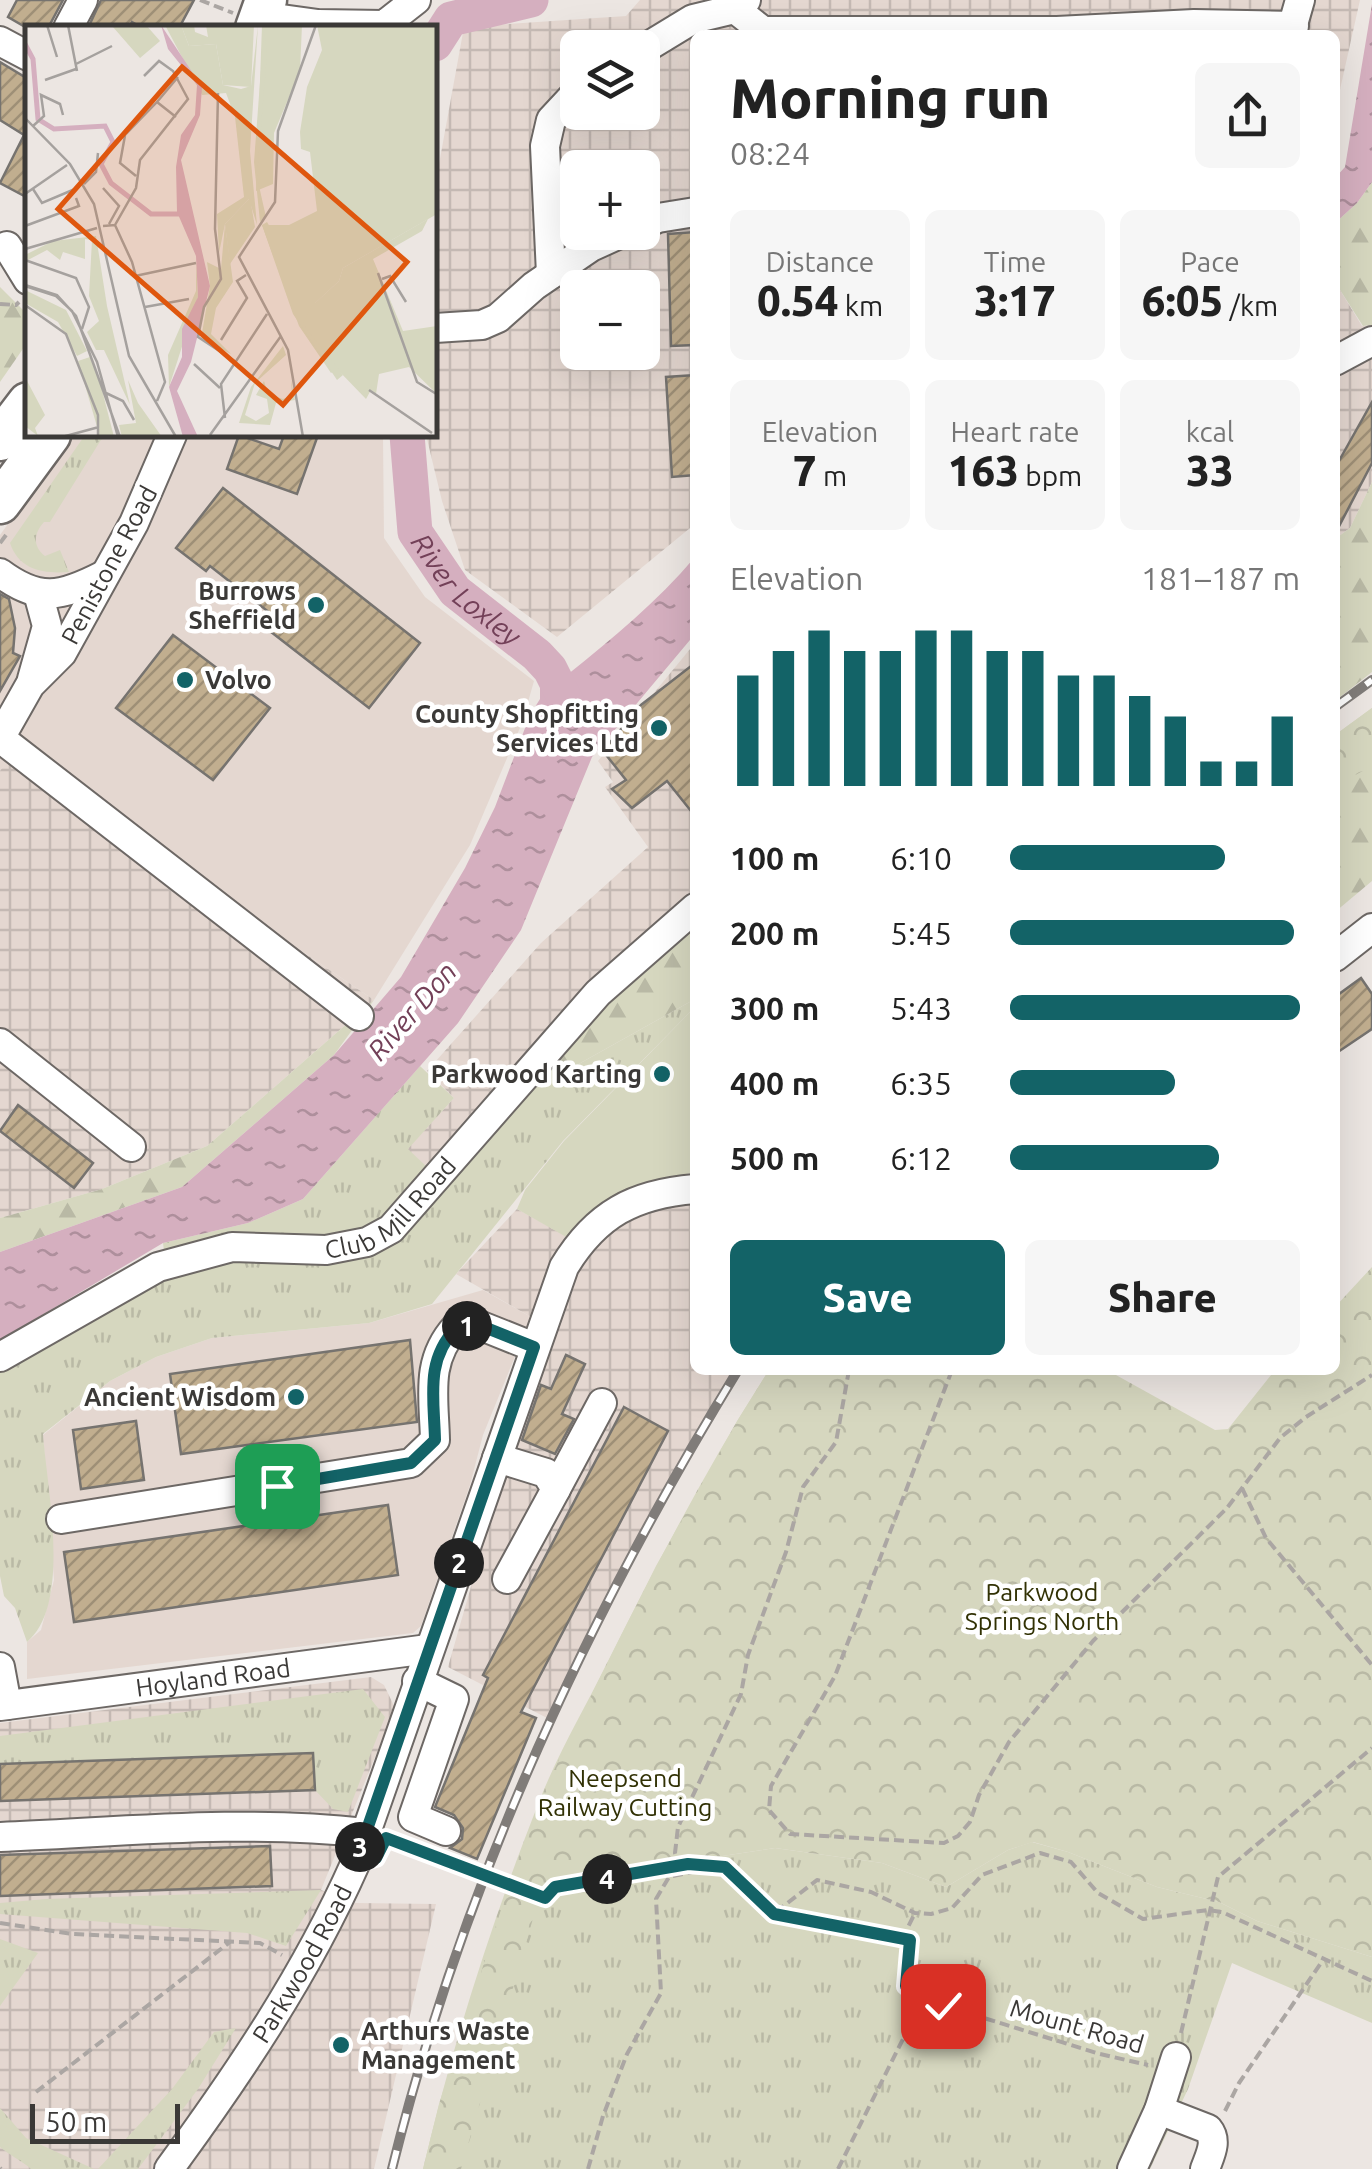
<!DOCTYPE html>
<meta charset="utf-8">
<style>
:root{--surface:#fff;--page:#f6f6f6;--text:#222;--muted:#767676;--accent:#136367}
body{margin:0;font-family:Ubuntu,sans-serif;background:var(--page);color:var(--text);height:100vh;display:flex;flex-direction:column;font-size:38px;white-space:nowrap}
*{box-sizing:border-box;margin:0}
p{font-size:32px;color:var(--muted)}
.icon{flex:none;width:55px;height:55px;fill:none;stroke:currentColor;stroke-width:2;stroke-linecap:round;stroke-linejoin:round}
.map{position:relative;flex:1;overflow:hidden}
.panel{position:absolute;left:690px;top:30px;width:650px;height:1345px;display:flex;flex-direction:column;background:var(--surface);border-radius:15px;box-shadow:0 10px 40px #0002}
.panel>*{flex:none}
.tools{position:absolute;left:560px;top:30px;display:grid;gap:20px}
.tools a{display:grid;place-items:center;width:100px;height:100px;border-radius:15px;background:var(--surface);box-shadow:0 10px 40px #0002;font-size:50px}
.scale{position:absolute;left:30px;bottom:25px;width:150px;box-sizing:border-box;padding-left:10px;border:5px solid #3b3937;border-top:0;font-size:28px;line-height:35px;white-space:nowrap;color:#3b3937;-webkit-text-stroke:8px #fff;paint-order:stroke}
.pin{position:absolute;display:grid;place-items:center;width:85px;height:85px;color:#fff;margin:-42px;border-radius:20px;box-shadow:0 5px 15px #0006}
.km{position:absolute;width:50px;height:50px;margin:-25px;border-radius:50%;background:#222;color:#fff;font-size:28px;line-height:50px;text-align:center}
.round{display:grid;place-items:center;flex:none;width:105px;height:105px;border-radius:15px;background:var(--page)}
.head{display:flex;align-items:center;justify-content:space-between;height:170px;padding:0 40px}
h1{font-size:55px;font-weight:800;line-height:75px}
.stats{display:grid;grid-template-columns:repeat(3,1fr);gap:15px;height:170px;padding:10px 40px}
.stats div{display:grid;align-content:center;border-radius:15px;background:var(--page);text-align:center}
.stats b{font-size:42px;font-weight:800}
.stats small{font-size:28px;font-weight:400}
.stats p{font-size:28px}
.chart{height:280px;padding:20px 40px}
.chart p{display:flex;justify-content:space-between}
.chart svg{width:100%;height:180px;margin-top:10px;stroke:var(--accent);stroke-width:6}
.cta{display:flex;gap:20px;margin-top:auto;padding:20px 40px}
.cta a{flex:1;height:115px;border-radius:15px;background:var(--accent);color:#fff;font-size:40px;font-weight:800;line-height:115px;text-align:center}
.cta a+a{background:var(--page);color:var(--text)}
ul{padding:0 40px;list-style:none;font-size:32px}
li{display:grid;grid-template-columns:160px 120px 1fr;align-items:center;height:75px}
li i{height:25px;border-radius:12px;background:var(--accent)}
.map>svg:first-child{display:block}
.built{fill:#e4d7d0}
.industrial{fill:url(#industrial-grid);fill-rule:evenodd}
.grass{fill:url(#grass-tufts)}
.forest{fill:url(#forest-firs)}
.park{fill:url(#park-crowns)}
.pitch{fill:#d6d7bf}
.water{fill:url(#water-ripples)}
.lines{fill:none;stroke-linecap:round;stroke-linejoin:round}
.river{stroke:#d5afbf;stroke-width:35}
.building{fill:url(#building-hatch);stroke:#76736f;stroke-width:2.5}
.minor-casing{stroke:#6d6865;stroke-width:32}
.highway-casing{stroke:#6d6865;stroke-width:45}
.path{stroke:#aba6a3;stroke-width:4;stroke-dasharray:10 5;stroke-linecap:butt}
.minor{stroke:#fff;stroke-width:28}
.highway{stroke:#fff;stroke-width:40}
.rail-casing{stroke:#807c79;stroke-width:10}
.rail{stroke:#fff;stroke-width:6;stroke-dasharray:19;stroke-linecap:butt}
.path-bridge{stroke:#aba6a3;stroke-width:4;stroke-dasharray:10 5;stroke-linecap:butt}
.route-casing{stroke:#fff;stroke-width:20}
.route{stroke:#136367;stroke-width:12}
.poi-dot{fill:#136367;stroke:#fff;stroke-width:4}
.labels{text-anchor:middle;stroke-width:9;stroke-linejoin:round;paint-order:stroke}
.street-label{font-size:25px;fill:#3b3937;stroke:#fff}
.poi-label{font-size:25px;font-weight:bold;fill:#3b3937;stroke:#fff;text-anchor:end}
.park-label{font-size:25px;fill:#313104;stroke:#fff}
.water-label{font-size:28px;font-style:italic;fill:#734058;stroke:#fff}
.inset-river{fill:none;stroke:#d5afbf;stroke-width:5}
.inset-road{fill:none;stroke:#a5a19e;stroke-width:2.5}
.view{fill:#df570e;fill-opacity:0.15;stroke:#df570e;stroke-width:5}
.inset-edge{fill:none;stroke:#3b3937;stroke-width:5}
</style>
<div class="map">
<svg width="1372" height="2169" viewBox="0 0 1372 2169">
<defs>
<pattern id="industrial-grid" width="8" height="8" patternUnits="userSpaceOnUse" patternTransform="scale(2.5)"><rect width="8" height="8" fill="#e4d7d0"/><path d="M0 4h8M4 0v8" fill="none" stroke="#c4b9b3"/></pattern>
<pattern id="grass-tufts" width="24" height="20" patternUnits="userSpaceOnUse" patternTransform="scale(2.5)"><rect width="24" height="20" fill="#d6d7bf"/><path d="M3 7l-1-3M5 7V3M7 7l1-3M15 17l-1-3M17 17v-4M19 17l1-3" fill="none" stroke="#b9b9a5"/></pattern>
<pattern id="forest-firs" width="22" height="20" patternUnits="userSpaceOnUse" patternTransform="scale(2.5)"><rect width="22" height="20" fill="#d6d7bf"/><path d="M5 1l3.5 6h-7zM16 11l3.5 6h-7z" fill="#b9b9a5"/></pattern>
<pattern id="park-crowns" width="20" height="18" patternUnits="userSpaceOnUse" patternTransform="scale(2.5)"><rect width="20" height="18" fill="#d6d7bf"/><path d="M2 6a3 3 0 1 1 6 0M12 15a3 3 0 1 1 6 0" fill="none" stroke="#b9b9a5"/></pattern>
<pattern id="water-ripples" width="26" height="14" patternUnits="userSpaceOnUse" patternTransform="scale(2.5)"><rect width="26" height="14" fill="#d5afbf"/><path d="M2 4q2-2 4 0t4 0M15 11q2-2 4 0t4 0" fill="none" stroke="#ae8f9c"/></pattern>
<pattern id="building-hatch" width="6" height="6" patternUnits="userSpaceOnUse" patternTransform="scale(2.5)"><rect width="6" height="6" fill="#c1ae8f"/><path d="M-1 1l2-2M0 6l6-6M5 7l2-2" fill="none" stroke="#9e8f76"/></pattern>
</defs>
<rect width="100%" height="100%" fill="#ece6e2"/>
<g class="built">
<polygon points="72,435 383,435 384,538 425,597 534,681 522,723 470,845 374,1000 12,755 0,771 0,535"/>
<polygon points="483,1290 531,1317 483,1435 470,1485 421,1626 413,1633 27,1679 27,1642 41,1630 54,1580 43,1435 110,1381 156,1357 212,1338 369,1323"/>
</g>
<g class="industrial">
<path d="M640,0H1360L1335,112V35H695V524L557,637L465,570L442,501L426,435H435V186L464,27L626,16ZM578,48H642V112H578ZM578,168H642V232H578ZM578,288H642V352H578Z"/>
<polygon points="1335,282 1362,326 1372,325 1372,482 1350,528 1335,539"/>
<polygon points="695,643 695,919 445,1184 407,1149 454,1098 427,1071 541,943 648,847 605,787 613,782 598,761"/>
<polygon points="11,755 374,1000 207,1146 102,1189 0,1218 0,771"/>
<polygon points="695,1199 695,1370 741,1370 693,1446 547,1718 448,1667 510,1450 531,1317 456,1274 517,1209 568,1237 645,1206"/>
<polygon points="371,1677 384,1685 395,1708 321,1890 356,1903 436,1904 374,2169 0,2169 0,1723"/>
</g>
<g class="grass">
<path d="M85,435H104L50,522H44C34,533 32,546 45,556L60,550L69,572C43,574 19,570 10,543Z"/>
<path d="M695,999V1007L563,1141L432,1304L369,1323L212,1338L156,1357L110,1381L43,1434C47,1490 72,1604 27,1642L15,1608L4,1596L0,1576V1369L167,1275L163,1243L248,1223L303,1199L420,1066L454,1098L408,1149L445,1184L525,1094Z"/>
<path d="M769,1370L709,1858L775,1848L882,1863L946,1887L1008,1850L1032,1842L1068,1852L1157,1887L1219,1902L1257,1921L1372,1957V2023L1232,1963L1188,2089L1150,2169H423C453,2042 494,1914 543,1792C561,1748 586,1706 607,1663C657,1563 709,1464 769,1370Z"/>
<polygon points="363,1689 385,1717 348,1812 333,1809 315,1790 313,1753 0,1764 0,1736"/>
<polygon points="321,1890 286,1946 247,1933 0,1914 0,1903 46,1899"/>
<polygon points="0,1939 38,1953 0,2006"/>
<polygon points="236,2028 198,2089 138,2169 98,2169 172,2089 214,2032"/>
<path d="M0,2108L26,2138L94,2169H31C21,2160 9,2155 0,2147Z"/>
</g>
<g class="forest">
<polygon points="1372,182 1372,325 1363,326 1335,282 1335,223 1357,203"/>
<polygon points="0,287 27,314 27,343 0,382"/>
<polygon points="1372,482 1372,672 1335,701 1335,539 1350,528"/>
<polygon points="1372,708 1372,881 1335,912 1335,735"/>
<polygon points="695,919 695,999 525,1094 645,960"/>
<polygon points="374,1000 334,1055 182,1187 0,1252 0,1218 102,1189 207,1146"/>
</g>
<g class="park">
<polygon points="1372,708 1372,766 1335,786 1335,735"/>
<polygon points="1372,1267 1372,1957 1257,1921 1219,1902 1157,1887 1068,1852 1033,1842 1008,1850 946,1887 882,1863 775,1848 709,1858 680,1857 549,1882 539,1893 510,1880 545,1788 656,1566 737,1421 769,1370 1107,1370 1215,1430 1228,1429 1275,1370 1335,1370 1335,1307"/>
<polygon points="508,1888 538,1901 461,2169 423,2169 439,2104"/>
</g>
<polygon class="pitch" points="695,1007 695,1172 635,1186 568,1238 517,1209 525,1190 564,1141"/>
<g class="water">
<polygon points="1372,4 1372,182 1357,203 1335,223 1335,178 1345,167"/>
<path d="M695,557V634L592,757L521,930L458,1023L303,1199L248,1223L163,1243L0,1340V1252L182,1187L334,1055L401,977L465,868L495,807L530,715L540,699V681L556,663L567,675C613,638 657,602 695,557Z"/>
</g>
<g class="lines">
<g class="river">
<polyline points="435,44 451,19 531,0"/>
<path id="s1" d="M407,435L415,532L455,591L537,655L550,669L571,711"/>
</g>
</g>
<g class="building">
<polygon points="17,0 63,0 48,28 27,28 8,17"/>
<polygon points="101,0 194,0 179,28 142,28 132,22 129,28 88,28"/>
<polygon points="0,62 28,79 28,198 0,183 24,135 0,120"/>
<polygon points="695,232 695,345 671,346 668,234"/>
<polygon points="695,375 695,475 672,477 666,377"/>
<polygon points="1372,402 1372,463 1335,534 1335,468"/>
<polygon points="239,435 279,449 284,435 318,435 297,494 227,469"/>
<polygon points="223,488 420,643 369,708 266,628 275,617 210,566 206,571 176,548"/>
<polygon points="0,594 9,599 15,628 13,653 20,656 0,691"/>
<polygon points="173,635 270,708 213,780 116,708"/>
<polygon points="695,663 695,816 667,781 632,808 612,789 626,780 603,751 641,705"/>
<polygon points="1361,978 1372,994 1372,1029 1335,1054 1335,997"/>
<polygon points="18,1105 93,1163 74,1188 0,1131"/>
<polygon points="410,1340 417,1422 181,1454 170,1374"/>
<polygon points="566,1355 585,1364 562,1414 574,1419 555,1454 522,1440 541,1385 551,1389"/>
<polygon points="624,1407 668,1431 521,1712 536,1718 477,1859 450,1848 462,1839 463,1828 454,1815 435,1807 488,1678 483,1675"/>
<polygon points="136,1421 144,1480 81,1489 73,1430"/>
<polygon points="388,1505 398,1575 74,1622 64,1552"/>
<polygon points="313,1753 315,1790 0,1801 0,1764"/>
<polygon points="270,1846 272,1886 0,1896 0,1855"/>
</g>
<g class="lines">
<g class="minor-casing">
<g id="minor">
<polyline points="735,9 763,31 1057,31"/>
<polyline points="260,16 318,24 384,25 416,0"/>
<polyline points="68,28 83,0"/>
<polyline points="1057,35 1057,31 1194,24 1294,26"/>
<polyline points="1290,35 1300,0"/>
<polyline points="0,41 28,56"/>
<polyline points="642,50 693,19 735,9 746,0"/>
<polyline points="642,225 658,218 695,212"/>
<polyline points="7,246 28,280"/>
<polyline points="551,274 545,146 551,120 578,91"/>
<polyline points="435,328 482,325 498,318 534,286 591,247 624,232"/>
<polyline points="1335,361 1372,341"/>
<polyline points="172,435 134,523 62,653 30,685 0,738 359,1016"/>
<path d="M0,573C39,602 61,597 102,576"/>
<polyline points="32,679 47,626 38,593"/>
<polyline points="1335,957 1372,928"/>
<polyline points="0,1043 131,1147"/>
<path id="s2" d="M0,1357L158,1267L232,1247L326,1250L367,1242L391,1229L598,993L695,908"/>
<polyline points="497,1458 546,1473 556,1489 507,1579"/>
<polyline points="556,1489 602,1403"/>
<path d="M61,1519L411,1463L435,1440C434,1397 425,1361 456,1327L479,1325L534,1347"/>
<polyline points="0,1667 7,1705"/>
<polyline points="417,1681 454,1699 413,1817 446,1831"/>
<path id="s3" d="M0,1706L428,1649"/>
<path d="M0,1837C121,1832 245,1819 365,1833"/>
<path d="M1159,2110L1208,2129C1218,2141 1210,2155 1205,2169"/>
<path id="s4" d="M169,2169C240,2072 306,1974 355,1864L564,1267C596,1214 634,1194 695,1189"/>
<polyline points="1132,2169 1159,2110 1176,2057"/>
</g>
</g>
<g class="highway-casing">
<g id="highway">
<polyline points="256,28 266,0"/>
<polyline points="0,440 28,403"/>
<polyline points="0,503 50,435"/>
</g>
</g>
<g class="path">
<polyline points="200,0 233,13"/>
<polyline points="0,304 16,305 19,302"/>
<polyline points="0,543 9,531"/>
<polyline points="952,1370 835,1676 771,1786 769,1810 790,1834 944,1843 958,1836 970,1822 979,1795 1009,1742 1093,1641 1227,1508 1280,1438 1306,1417 1372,1375"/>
<polyline points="1242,1488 1266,1538 1372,1665"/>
<polyline points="386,1839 464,1868"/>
<polyline points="680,1868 675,1853 678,1827 741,1694 748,1655 786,1552 803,1487 836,1442 849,1370"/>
<polyline points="545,1898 555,1887 688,1864 725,1867 774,1914 909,1940 906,1986 929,2001 1100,2054 1148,2065"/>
<polyline points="776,1912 817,1880 871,1892 915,1913 931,1914 952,1908 982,1875 1040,1853 1071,1862 1098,1893 1143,1919 1208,1910 1222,1912 1372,1981"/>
<polyline points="0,1923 72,1934 260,1943 282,1955"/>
<polyline points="902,1939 915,1913"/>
<polyline points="1181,2033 1218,1877 1372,1748"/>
<polyline points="36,2092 230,1942"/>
<polyline points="1225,2111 1239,2083 1323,1960"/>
<polyline points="0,2168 1,2169"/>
<polyline points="588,2169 603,2116 627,2054 661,1993 656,1899 669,1877 692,1872 695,1867"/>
<polyline points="838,2169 917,2011 929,2001"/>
</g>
<use href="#minor" class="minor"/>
<use href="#highway" class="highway"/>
<g class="rail-casing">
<g id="rail">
<polyline points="1335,707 1372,680"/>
<path d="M392,2169C462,1886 586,1618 738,1370"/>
</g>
</g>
<use href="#rail" class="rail"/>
<polyline class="path-bridge" points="464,1868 545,1898"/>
</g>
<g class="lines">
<g class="route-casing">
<path id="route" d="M277,1486L411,1463L435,1440C434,1397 425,1361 456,1328L479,1325L534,1347L355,1864L376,1858L386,1838L545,1898L555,1887L688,1864L725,1867L774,1914L910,1940L906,1986L929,2002L943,2006"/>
</g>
<use href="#route" class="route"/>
</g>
<g class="poi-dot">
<circle cx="316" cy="605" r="10"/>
<circle cx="185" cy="680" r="10"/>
<circle cx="659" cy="728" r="10"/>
<circle cx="662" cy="1074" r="10"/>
<circle cx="296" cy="1397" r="10"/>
<circle cx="341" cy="2045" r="10"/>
</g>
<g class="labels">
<g class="street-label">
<text transform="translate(109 565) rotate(-62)" y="9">Penistone Road</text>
<text dy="9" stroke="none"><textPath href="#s2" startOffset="432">Club Mill Road</textPath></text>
<text dy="9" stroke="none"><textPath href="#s3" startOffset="215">Hoyland Road</textPath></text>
<text dy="9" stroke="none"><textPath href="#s4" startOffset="245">Parkwood Road</textPath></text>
<text transform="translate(1077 2026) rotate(16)" y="9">Mount Road</text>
</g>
<g class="poi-label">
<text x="296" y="600">Burrows<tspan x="296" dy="29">Sheffield</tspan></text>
<text x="205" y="689" text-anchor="start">Volvo</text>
<text x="639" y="723">County Shopfitting<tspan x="639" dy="29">Services Ltd</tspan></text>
<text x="642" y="1083">Parkwood Karting</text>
<text x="276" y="1406">Ancient Wisdom</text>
<text x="361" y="2040" text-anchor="start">Arthurs Waste<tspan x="361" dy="29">Management</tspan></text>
</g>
<g class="park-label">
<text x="1042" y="1601">Parkwood<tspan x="1042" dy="29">Springs North</tspan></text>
<text x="625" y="1787">Neepsend<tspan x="625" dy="29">Railway Cutting</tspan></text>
</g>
<g class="water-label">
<text dy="10" stroke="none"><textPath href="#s1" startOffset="175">River Loxley</textPath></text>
<text transform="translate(412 1011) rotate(-49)" y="10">River Don</text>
</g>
</g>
<g transform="translate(25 25)">
<rect width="412" height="412" fill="#ece6e2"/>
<path d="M156,0H169L170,7L183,12L181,0H229L226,62L198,60L191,19L164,21ZM403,194L397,206L348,234L378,306L412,301V369L384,342L354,349L351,369L346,365L341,374L312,344L306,348L274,301L237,200L242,197L290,278L314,256L318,243ZM200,199L208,257L191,283L186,309L206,329L176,314L185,261L182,237L196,244ZM0,265L41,285L62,326L52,331L33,297L0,278ZM258,321L261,330L230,358L220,390L231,396L244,388L242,374L231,370L239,356L243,369L258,374L267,370L266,355L270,375L251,378L245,400L214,398L226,362ZM65,332L76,361L89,412H75L53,336ZM103,355L113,378L137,412H97L94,400L111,398Z" fill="#d6d7bf"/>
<path d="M140,0H156L164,21L191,19L198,60L216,64L226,61L233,0L225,126L232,200L224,174L200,199L194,228L192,189L219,172L210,92L201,68L177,70ZM237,0H277L275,46L249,108L248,159L231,166ZM71,211L82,281L105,380L79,325H71L62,307L74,296L64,271L67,215L60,214V234L38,227L35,235L22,225L3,235L0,230L28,216ZM171,235L173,272L144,362L143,330L171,266Z" fill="#d6d7bf"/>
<path d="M292,0H412V189L318,243L314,256L287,281L278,299L318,350L312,355L268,289L237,200H264L292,186L285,127L276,124L275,107L282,62L297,25ZM239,4L242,28L232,152L241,192L235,197L229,137ZM0,352L20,390L10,403L13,411L0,401Z" fill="#d6d7bf"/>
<path d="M121,0L135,16L115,33L88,2ZM225,173L230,202L205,239L200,199Z" fill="#d6d7bf"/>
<path d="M136,0L177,62L175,90L156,135L185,261L166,337L152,366L173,412H158L144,362L157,332V304L173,272L171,231L152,187L151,142L156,110L170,90L172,60L143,24Z" fill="#d5afbf"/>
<path class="inset-river" d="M0,19L8,34L13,94L29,104L80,101L88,117L76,139L86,158L126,189H158"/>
<path class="inset-road" d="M22,0L32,32M43,0L52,46M51,39L87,21M20,55L51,44M193,68L190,204L196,254L179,282L173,312L211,337M151,92L132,77L153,52M0,93L45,139L69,179L104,331L151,412M8,101L19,91L16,70L35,79L38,90M101,105L95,138L111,151M101,109L132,77M59,159L71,147L73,128M78,163L94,181L84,199M8,164L17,178L50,164M0,169L42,140M90,200L111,163L115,135L163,74L148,46L134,36L119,51M0,201L54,181L51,173M78,201L90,200L107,237L140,357L132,376M0,224L72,203M0,235L51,253L64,282L57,304M353,248L392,357L413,370M110,251L171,238M357,254L365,251L381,277M0,260L32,270L51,291L95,412M0,261L31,271L47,286L72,337L93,412M0,280L41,309L73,390V412M120,282L164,274M196,315L222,273L212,256L221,250M169,339L195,363M344,365L407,408M81,368L98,376L109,395M200,393L196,359L242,289M185,410L256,311M37,412L74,402M278,412L263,325L214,232L250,177L253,106L291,0"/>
<path class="view" d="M157,42L382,237L258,380L33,184Z"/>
<rect width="412" height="412" class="inset-edge"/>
</g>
</svg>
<div class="tools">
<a><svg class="icon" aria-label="layers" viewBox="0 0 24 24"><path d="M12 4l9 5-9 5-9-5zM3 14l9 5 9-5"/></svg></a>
<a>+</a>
<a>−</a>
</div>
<div class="scale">50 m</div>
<div class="pin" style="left:277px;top:1486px;background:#1e9e55"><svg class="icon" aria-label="arrive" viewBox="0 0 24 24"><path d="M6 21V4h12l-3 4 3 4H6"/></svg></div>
<div class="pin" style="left:943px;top:2006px;background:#d93025"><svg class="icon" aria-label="check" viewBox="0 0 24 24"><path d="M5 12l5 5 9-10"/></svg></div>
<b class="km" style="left:467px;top:1326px">1</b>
<b class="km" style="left:459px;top:1563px">2</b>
<b class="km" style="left:360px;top:1847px">3</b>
<b class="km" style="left:607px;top:1879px">4</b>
<section class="panel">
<div class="head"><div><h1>Morning run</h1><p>08:24</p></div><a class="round"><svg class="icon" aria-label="share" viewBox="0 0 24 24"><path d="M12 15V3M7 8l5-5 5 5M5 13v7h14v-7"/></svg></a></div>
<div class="stats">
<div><p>Distance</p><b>0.54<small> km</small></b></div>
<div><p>Time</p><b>3:17</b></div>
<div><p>Pace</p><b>6:05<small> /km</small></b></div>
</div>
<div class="stats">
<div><p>Elevation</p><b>7<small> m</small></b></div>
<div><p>Heart rate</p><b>163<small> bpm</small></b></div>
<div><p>kcal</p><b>33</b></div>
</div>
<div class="chart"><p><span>Elevation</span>181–187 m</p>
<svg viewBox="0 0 160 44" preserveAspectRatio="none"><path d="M5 44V17M15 44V11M25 44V6M35 44V11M45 44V11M55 44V6M65 44V6M75 44V11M85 44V11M95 44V17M105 44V17M115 44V22M125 44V27M135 44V38M145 44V38M155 44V27"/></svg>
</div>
<ul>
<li><b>100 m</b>6:10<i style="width:74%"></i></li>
<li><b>200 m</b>5:45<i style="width:98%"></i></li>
<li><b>300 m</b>5:43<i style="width:100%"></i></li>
<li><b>400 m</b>6:35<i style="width:57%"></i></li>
<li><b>500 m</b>6:12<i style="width:72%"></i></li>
</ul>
<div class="cta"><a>Save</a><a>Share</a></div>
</section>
</div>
